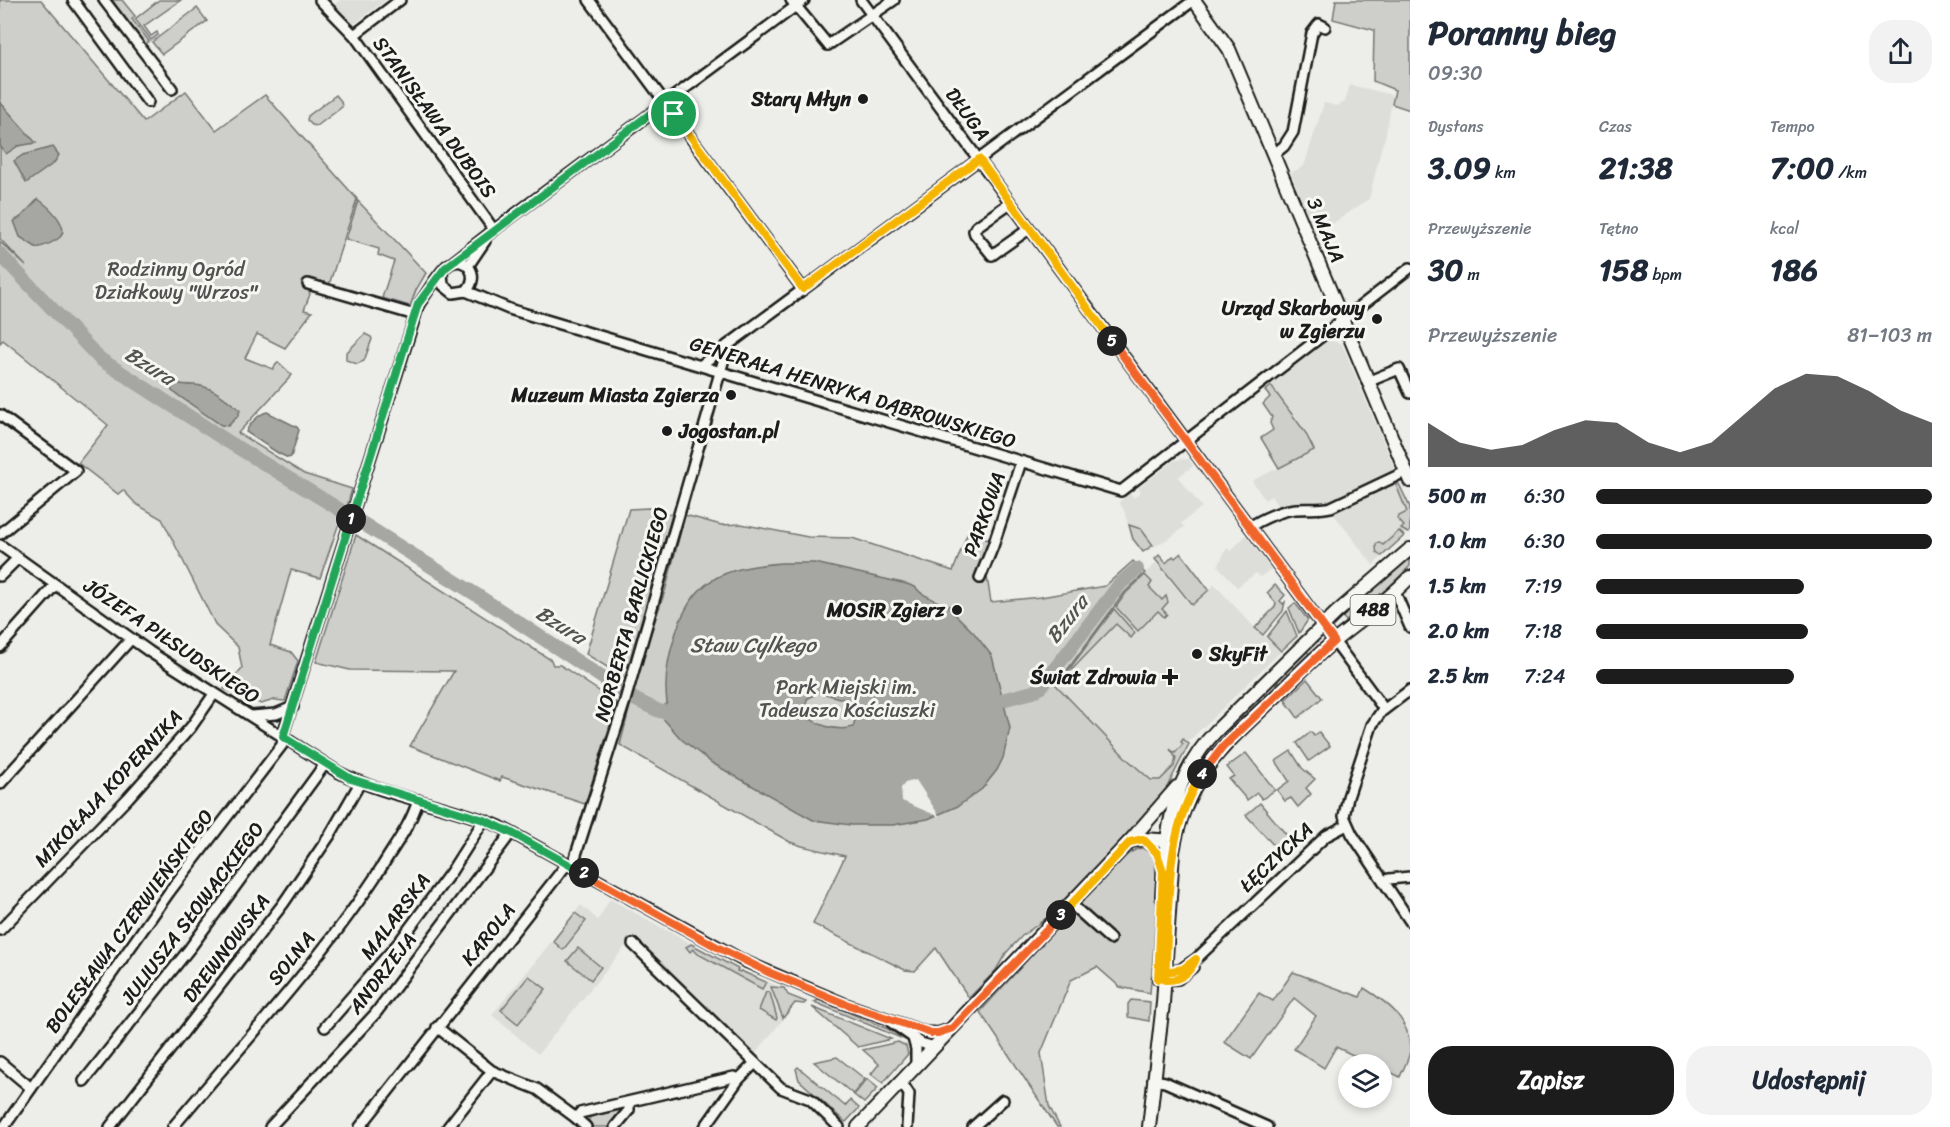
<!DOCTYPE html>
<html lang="pl">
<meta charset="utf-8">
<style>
:root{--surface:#fff;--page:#f2f2f3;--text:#1f2937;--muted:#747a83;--accent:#1c1c1c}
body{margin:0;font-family:Sriracha,sans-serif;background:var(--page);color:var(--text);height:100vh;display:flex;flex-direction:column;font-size:22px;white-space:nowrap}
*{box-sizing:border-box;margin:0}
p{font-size:20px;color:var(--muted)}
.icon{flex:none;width:33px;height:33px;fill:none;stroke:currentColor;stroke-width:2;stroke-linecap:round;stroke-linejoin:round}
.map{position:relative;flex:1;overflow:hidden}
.side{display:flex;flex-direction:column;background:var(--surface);width:540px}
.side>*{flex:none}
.buttons{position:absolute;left:1338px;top:1054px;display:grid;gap:12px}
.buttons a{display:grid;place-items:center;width:54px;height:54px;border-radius:50%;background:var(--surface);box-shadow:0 3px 9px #0003;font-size:30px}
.pin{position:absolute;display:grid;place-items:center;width:51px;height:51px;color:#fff;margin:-26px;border:3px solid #fff;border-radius:50%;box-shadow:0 2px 6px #0007}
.km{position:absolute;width:30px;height:30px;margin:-15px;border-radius:50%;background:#222;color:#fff;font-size:16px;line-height:30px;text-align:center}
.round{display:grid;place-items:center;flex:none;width:63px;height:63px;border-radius:24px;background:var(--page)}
.summary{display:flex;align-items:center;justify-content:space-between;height:102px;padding:0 18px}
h1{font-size:33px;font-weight:700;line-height:45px}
.stats{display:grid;grid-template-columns:repeat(3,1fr);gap:9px;height:102px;padding:6px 18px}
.stats div{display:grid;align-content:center}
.stats b{font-size:30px;font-weight:700}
.stats small{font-size:16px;font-weight:400}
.stats p{font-size:16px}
.chart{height:168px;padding:12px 18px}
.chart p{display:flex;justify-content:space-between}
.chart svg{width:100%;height:108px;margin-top:6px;fill:var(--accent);opacity:.7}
.action{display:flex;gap:12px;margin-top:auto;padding:12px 18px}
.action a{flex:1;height:69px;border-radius:24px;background:var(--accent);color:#fff;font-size:24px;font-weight:700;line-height:69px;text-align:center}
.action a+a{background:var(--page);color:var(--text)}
ul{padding:0 18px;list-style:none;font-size:20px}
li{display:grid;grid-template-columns:96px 72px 1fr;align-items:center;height:45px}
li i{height:15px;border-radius:8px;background:var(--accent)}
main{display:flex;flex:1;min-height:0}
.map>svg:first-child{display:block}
.built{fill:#ddddda}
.green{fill:#cececb;stroke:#757574;stroke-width:1.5}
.water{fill:#a6a6a3;stroke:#6f6f6d;stroke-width:1.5;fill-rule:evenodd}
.pier{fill:#edede9}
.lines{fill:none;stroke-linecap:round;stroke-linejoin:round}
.river{stroke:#a6a6a3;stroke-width:14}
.minor-casing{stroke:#1c1c1c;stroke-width:14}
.major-casing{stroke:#1c1c1c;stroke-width:16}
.minor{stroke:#f6f6f2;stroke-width:9}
.major{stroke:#f6f6f2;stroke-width:12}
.split-1-casing{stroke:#fff;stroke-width:12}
.split-2-casing{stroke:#fff;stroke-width:12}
.split-3-casing{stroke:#fff;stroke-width:12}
.split-4-casing{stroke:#fff;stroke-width:12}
.split-5-casing{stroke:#fff;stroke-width:12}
.split-6-casing{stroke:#fff;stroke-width:12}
.split-1{stroke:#22a559;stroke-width:8}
.split-2{stroke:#22a559;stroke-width:8}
.split-3{stroke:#f0652b;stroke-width:8}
.split-4{stroke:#f5b400;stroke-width:8}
.split-5{stroke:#f0652b;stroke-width:8}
.split-6{stroke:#f5b400;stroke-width:8}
.poi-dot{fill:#1c1c1c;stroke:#f6f6f2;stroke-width:2}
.labels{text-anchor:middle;stroke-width:6;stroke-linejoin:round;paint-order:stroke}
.shield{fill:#f6f6f2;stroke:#5d5d5c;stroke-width:1.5}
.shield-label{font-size:18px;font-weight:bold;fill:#1c1c1c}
.poi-label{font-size:20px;font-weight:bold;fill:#1c1c1c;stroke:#f6f6f2;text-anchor:end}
.street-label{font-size:20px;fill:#1c1c1c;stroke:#f6f6f2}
.park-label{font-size:20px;fill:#515151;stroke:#f6f6f2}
.water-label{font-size:21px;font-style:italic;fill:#535352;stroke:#f6f6f2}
</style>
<main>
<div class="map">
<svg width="1410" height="1127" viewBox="0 0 1410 1127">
<rect width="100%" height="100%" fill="#edede9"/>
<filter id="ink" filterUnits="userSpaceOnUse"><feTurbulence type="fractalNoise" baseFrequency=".0167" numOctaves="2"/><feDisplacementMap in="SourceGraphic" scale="12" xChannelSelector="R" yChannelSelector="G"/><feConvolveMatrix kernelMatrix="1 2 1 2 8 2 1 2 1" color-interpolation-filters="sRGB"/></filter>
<g filter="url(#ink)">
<g class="built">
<polygon points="340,0 386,0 354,24 334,7 334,5"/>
<polygon points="1350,85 1393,95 1385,138 1382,145 1369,199 1316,235 1291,173 1304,166 1324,103 1337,106 1345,102"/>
<polygon points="1328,340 1342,344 1395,469 1326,502 1318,505 1294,503 1279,508 1271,496 1265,500 1252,481 1314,450 1306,431 1271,385"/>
<polygon points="1189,459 1193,466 1178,477 1202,507 1181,523 1184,527 1171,537 1143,553 1131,539 1125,512 1119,502 1130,493 1134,498 1141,491 1138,488 1175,460"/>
<polygon points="1398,482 1410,507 1410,531 1373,565 1332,512 1368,494"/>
<polygon points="1246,535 1271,569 1260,577 1256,573 1237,587 1218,566 1225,551 1228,548 1230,552"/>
<polygon points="1156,563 1191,606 1210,590 1214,584 1255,628 1281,651 1188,742 1164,793 1126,758 1055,685 1125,592"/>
<polygon points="610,899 726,963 784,989 788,995 798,1001 755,1054 632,938 538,1054 492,1015 581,905 598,920"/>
</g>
<g class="green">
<polygon points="0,0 41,0 144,122 186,91 216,130 265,95 357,199 328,288 307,287 310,294 304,310 312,312 285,348 257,334 245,358 273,369 278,362 292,375 238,433 304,474 352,489 343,520 338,526 320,578 291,570 270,645 291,652 298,661 285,701 274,700 261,704 224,689 242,668 238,647 216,626 162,519 136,504 123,490 118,494 78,463 108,425 3,340 0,343 0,242 26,266 0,239"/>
<polygon points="112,0 122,0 135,16 132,19 149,41 145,45"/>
<polygon points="159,0 181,0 144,26 151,36 157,32 158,35 151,40 135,19"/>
<polygon points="1336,0 1410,0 1410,110 1392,104 1395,90 1373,81 1374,30 1333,19"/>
<polygon points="197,8 207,21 162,54 152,42"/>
<polygon points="336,95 341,101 342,107 317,126 312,125 307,120 308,116"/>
<polygon points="358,201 426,273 416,290 410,306 382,298 394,261 378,255 379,249 346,239"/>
<polygon points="365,334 371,337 372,339 364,361 357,364 346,360 346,353"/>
<polygon points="1271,386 1305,432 1314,450 1279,468 1261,438 1273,430 1270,423 1272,417 1263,404 1270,397 1265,391"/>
<polygon points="1398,482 1410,507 1410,531 1408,533 1401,529 1404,526 1397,519 1399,516 1407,512 1396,485 1392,485"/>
<polygon points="649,508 672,515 625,677 623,677 586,654 629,509"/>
<polygon points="685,515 721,525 741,524 808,537 852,538 953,571 968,532 998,544 987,577 991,602 1041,597 1105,586 1133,561 1145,573 1125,592 1056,685 1126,758 1151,780 1160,780 1174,766 1176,758 1170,749 1175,753 1183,744 1181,742 1183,739 1189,744 1164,793 1152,808 1049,916 1022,936 1006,953 996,970 969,998 936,948 915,971 905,970 813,924 845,856 802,846 790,842 620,745 642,659 666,588"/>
<polygon points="1129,525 1141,529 1153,545 1143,552 1133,539"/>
<path d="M1399,531L1404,536L1382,556C1376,555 1376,550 1376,544L1379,542L1383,545Z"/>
<polygon points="356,535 551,660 553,665 560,665 617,703 585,804 502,777 500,781 410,746 454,671 350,670 316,662"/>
<polygon points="1181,553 1209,590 1192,605 1155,559 1159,555 1166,563 1173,556 1175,558"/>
<polygon points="1410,555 1410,566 1389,587 1346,621 1342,616"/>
<polygon points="1145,575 1152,582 1149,587 1162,600 1166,596 1168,602 1162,609 1167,614 1164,617 1158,611 1138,631 1116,607 1126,593"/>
<polygon points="1275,585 1285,595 1280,601 1283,604 1285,602 1283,611 1263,635 1255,628 1275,607 1276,603 1267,593"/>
<polygon points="1295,603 1308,620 1299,633 1289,608"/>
<polygon points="1114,609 1135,633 1131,638 1116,624 1059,683"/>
<polygon points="1287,611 1297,636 1281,651 1267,637"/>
<polygon points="1306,650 1311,656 1208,756 1192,779 1178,810 1187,781 1208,747"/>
<polygon points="1307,679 1322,698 1298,718 1285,700"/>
<polygon points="1311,732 1314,736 1319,732 1330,746 1309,761 1297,743"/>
<polygon points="1291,751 1302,768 1315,779 1306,788 1311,794 1298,807 1291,798 1285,801 1277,790 1289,781 1276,761"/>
<polygon points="1246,753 1275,790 1262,799 1257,793 1247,800 1229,779 1234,776 1227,767"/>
<polygon points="1260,803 1289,838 1277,849 1246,815"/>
<path d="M1142,848L1152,853C1162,869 1152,969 1150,993L1120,987L1097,967L1071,980L1041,1053L1049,1106L1060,1127H1057L980,1012L1079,903L1126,855L1137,849Z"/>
<polygon points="575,913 586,921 563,950 553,941"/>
<polygon points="691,944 738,969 737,971 740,972 741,971 766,982 762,989 698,954 693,949 690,952 686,947"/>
<polygon points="578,948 601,967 591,980 567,961"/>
<path d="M1293,972L1360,997L1364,988C1388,1003 1410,1018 1410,1051C1409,1059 1403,1069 1400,1077L1382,1068V1065H1374L1336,1047L1324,1068L1294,1049L1316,1016L1294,998L1251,1059L1224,1042L1259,993L1273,1001Z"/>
<polygon points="529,976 546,989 518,1024 501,1010"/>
<polygon points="771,987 784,988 788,995 806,1002 804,1004 795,1003 783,1018"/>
<polygon points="766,992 770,993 777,1018 776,1020 759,1010"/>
<polygon points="819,1000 888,1029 908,1041 814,1002"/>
<polygon points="1131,1000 1150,1002 1149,1021 1128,1017 1128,1004"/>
<polygon points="812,1007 891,1039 858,1047"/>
<polygon points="898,1042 906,1046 908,1054 883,1083 871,1074 879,1064 863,1050"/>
<polygon points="837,1057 865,1079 853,1094 814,1062"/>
<polygon points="798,1067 845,1106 850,1100 859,1108 846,1122 843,1120 799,1080 796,1069"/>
<polygon points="867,1079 878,1088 864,1103 854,1095"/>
<polygon points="620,1110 621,1112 609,1127 593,1127 588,1122 590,1117"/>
</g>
<g class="water">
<polygon points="0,102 36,143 18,146 6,154 0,146"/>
<polygon points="53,147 59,155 54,163 26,183 14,161 23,155"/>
<path d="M38,199C47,205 72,227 59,238C54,242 44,246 37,248L20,237L14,221L21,217Z"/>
<path d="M175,383C183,385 187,385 194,385C211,385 227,400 240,410L238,416L228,426L221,425L172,391L171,386Z"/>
<path d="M267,412L297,427L299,430L291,457L288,458L278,453L246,432C249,424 259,414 267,412Z"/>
<path d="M781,563H815L907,584L915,587L921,593L947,607L948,605L953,608L952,611L974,633L992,656L1010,728L1003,758L997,770L982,789L958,806L928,819L893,825H851L813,820L712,763L681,739L660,715L659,711L667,703C664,680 667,661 674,639C691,579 722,568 781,563ZM819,692L856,703L858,710L853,727C837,732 816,725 804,714L807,699Z"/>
</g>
<polygon class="pier" points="916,780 940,817 902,801 901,788 905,783"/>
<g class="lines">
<g class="river">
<polyline points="0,254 100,359 227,441 362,523 480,597 636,700 659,711 677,715"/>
<polyline points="986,704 1033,692 1040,688 1120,584 1137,569"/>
</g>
<g class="minor-casing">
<g id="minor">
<polyline points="73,0 148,102"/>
<polyline points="104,0 172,89"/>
<polyline points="320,0 354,35 494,230"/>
<polyline points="589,0 803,289"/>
<polyline points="791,0 828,45 894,0"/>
<polyline points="861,0 1384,709"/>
<polyline points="354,35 400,0"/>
<polyline points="1273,155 1284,146 1293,132 1312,33 1319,24 1325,27"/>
<polyline points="1010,203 976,227 974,231 975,234 992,255 1029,229"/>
<polyline points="453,262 494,230 804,0"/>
<polyline points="468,266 485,241"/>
<polyline points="308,284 415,315"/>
<polyline points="466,291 509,309 1121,491 1410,268"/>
<polyline points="701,365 728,345"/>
<polyline points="1367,382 1399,369 1410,393"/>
<polyline points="0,415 76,471 0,534"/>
<path d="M1250,527C1261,519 1282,510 1296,509C1308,508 1319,510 1331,507L1405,472"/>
<path d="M0,545L150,652L338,772C389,798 446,804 499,826L744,961L843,1003L925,1032L938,1033L950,1029"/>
<polyline points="0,576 18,558"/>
<polyline points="980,578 993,546 1021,462"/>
<polyline points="1395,592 1410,627"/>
<polyline points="0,647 55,585"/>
<polyline points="1410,690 1381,712 1372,725 1348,797 1344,816 1352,834 1410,921"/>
<polyline points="252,716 276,714 293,707"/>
<polyline points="0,784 131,639"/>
<polyline points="572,867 624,704 728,345 1194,0"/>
<polyline points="1384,881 1389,879 1410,877"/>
<polyline points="1071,904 1110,939"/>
<polyline points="0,930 128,798 191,727 214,694"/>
<polyline points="633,944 781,1088 810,1099 839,1127"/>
<polyline points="1158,979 1166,972 1180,970 1196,959 1326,836 1347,825"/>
<polyline points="1160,980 1178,979 1193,967"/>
<polyline points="891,1022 921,1043 935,1047"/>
<polyline points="325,1027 400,941 451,872 484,820"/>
<polyline points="437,1027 492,1071 537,1089 576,1118 580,1113 734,1077 739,1079"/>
<polyline points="913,1038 916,1049 916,1066"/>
<polyline points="0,1062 31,1088"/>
<polyline points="1153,1080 1165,1082 1267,1127"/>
<polyline points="84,1081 190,948 325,764"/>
<polyline points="901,1082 909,1094 907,1127"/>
<polyline points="576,1118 586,1127"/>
<path d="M4,1127L170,891L282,745L284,731L419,304C426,295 440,270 448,265C465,253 482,276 466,291L453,293L443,285L442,272"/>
<polyline points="110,1127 283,904 330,835 360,783"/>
<path d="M173,1127C243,1043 322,960 381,868C394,846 411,825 418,800"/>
<polyline points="270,1127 375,1014 511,833"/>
<polyline points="360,1127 567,864"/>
<polyline points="448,1127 492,1071"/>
<polyline points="615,1127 629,1110 629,1103"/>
<polyline points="705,1127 739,1079 755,1063"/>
<polyline points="973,1127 1003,1100"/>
</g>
</g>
<g class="major-casing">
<g id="major">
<polyline points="1194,0 1229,49 1410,481"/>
<polyline points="1130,841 1143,839 1174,841"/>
<path d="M1162,897C1165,835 1171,778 1216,731L1336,613L1410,549"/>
<polyline points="858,1127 1130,841 1177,787"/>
<path d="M1149,1127L1163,1003L1173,852C1185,778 1221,748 1273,699C1294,679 1314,657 1337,639C1362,619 1388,600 1410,577"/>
</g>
</g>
<use href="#minor" class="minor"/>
<use href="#major" class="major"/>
</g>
</g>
<g class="lines" filter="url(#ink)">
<g class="split-1-casing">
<polyline id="split-1" points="351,519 418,304 445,268 666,102 674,114"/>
</g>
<g class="split-2-casing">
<polyline id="split-2" points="351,519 283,737 351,779 484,820 512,833 584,873"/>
</g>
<g class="split-3-casing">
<polyline id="split-3" points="584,873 717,947 768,972 843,1003 931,1033 938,1033 953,1028 1061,915"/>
</g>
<g class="split-4-casing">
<path id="split-4" d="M1061,915L1130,842L1143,839L1157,853L1163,871L1158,979L1166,972L1183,969L1196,959C1190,973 1181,981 1165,980C1170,911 1162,834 1202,774"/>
</g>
<g class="split-5-casing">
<polyline id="split-5" points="1112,341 1334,641 1223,747 1202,774"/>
</g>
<g class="split-6-casing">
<polyline id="split-6" points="674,114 803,289 979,159 1112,341"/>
</g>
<use href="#split-1" class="split-1"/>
<use href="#split-2" class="split-2"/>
<use href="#split-3" class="split-3"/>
<use href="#split-4" class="split-4"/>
<use href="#split-5" class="split-5"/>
<use href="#split-6" class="split-6"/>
</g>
<g class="poi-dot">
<circle cx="863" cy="99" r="6"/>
<circle cx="1377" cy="319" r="6"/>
<circle cx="731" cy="395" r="6"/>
<circle cx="667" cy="431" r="6"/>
<circle cx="957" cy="610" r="6"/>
<circle cx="1197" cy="654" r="6"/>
<path d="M1167 668h6v6h6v6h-6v6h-6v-6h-6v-6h6z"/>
</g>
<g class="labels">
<rect class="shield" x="1350.5" y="595" width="45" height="30" rx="4.5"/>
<g class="shield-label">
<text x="1373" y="616">488</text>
</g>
<g class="poi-label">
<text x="851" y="106">Stary Młyn</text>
<text x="1365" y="315">Urząd Skarbowy<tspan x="1365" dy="23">w Zgierzu</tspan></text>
<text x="719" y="402">Muzeum Miasta Zgierza</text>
<text x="679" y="438" text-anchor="start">Jogostan.pl</text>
<text x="945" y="617">MOSiR Zgierz</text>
<text x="1209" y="661" text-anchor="start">SkyFit</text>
<text x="1156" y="684">Świat Zdrowia</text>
</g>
<g class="street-label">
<text transform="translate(968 114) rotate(54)" y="7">DŁUGA</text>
<text transform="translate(435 117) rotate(54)" y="7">STANISŁAWA DUBOIS</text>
<text transform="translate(1326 230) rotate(68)" y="7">3 MAJA</text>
<text transform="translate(853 392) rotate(17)" y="7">GENERAŁA HENRYKA DĄBROWSKIEGO</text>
<text transform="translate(984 514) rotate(-70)" y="7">PARKOWA</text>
<text transform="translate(631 614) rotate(-74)" y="7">NORBERTA BARLICKIEGO</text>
<text transform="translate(172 641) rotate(34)" y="7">JÓZEFA PIŁSUDSKIEGO</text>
<text transform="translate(108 788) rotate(-47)" y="7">MIKOŁAJA KOPERNIKA</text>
<text transform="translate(1276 857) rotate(-43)" y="7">ŁĘCZYCKA</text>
<text transform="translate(192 913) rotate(-53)" y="7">JULIUSZA SŁOWACKIEGO</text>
<text transform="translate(395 916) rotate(-53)" y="7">MALARSKA</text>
<text transform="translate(129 921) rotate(-54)" y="7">BOLESŁAWA CZERWIEŃSKIEGO</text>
<text transform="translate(488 934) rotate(-51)" y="7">KAROLA</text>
<text transform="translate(226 948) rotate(-53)" y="7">DREWNOWSKA</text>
<text transform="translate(291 958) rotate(-51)" y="7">SOLNA</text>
<text transform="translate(382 973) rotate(-52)" y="7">ANDRZEJA</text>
</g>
<g class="park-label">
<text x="176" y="276">Rodzinny Ogród<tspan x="176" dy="23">Działkowy "Wrzos"</tspan></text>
<text x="847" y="694">Park Miejski im.<tspan x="847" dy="23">Tadeusza Kościuszki</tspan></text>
</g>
<g class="water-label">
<text transform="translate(150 366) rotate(32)" y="7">Bzura</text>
<text transform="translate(1067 619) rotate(-52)" y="7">Bzura</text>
<text transform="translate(561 625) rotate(32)" y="7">Bzura</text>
<text x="753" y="652">Staw Cylkego</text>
</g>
</g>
</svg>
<div class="buttons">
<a><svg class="icon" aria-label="layers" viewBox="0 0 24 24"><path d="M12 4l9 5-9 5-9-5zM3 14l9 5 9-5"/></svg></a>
</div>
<div class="pin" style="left:674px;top:114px;background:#1e9e55"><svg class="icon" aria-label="arrive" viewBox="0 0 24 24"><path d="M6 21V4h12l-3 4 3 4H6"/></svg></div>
<b class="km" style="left:351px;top:519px">1</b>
<b class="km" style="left:584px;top:873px">2</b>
<b class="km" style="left:1061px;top:915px">3</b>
<b class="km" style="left:1202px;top:774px">4</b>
<b class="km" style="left:1112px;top:341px">5</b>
</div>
<section class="side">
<div class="summary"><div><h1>Poranny bieg</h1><p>09:30</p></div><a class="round"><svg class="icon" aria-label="share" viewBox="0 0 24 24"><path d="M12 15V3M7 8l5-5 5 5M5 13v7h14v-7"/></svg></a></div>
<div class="stats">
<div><p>Dystans</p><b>3.09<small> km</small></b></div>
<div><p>Czas</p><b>21:38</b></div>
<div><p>Tempo</p><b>7:00<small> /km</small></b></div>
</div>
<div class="stats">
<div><p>Przewyższenie</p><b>30<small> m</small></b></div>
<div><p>Tętno</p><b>158<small> bpm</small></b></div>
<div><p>kcal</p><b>186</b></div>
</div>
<div class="chart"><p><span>Przewyższenie</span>81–103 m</p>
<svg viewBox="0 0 160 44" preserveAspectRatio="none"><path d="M0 44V26L10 34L20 37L30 35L40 29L50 25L60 26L70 34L80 38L90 34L100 23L110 12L120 6L130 7L140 13L150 21L160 26V44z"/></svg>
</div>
<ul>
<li><b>500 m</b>6:30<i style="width:100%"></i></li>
<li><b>1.0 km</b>6:30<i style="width:100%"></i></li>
<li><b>1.5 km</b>7:19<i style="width:62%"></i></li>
<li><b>2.0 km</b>7:18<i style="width:63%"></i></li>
<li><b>2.5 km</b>7:24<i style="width:59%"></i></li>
</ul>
<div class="action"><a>Zapisz</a><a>Udostępnij</a></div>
</section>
</main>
